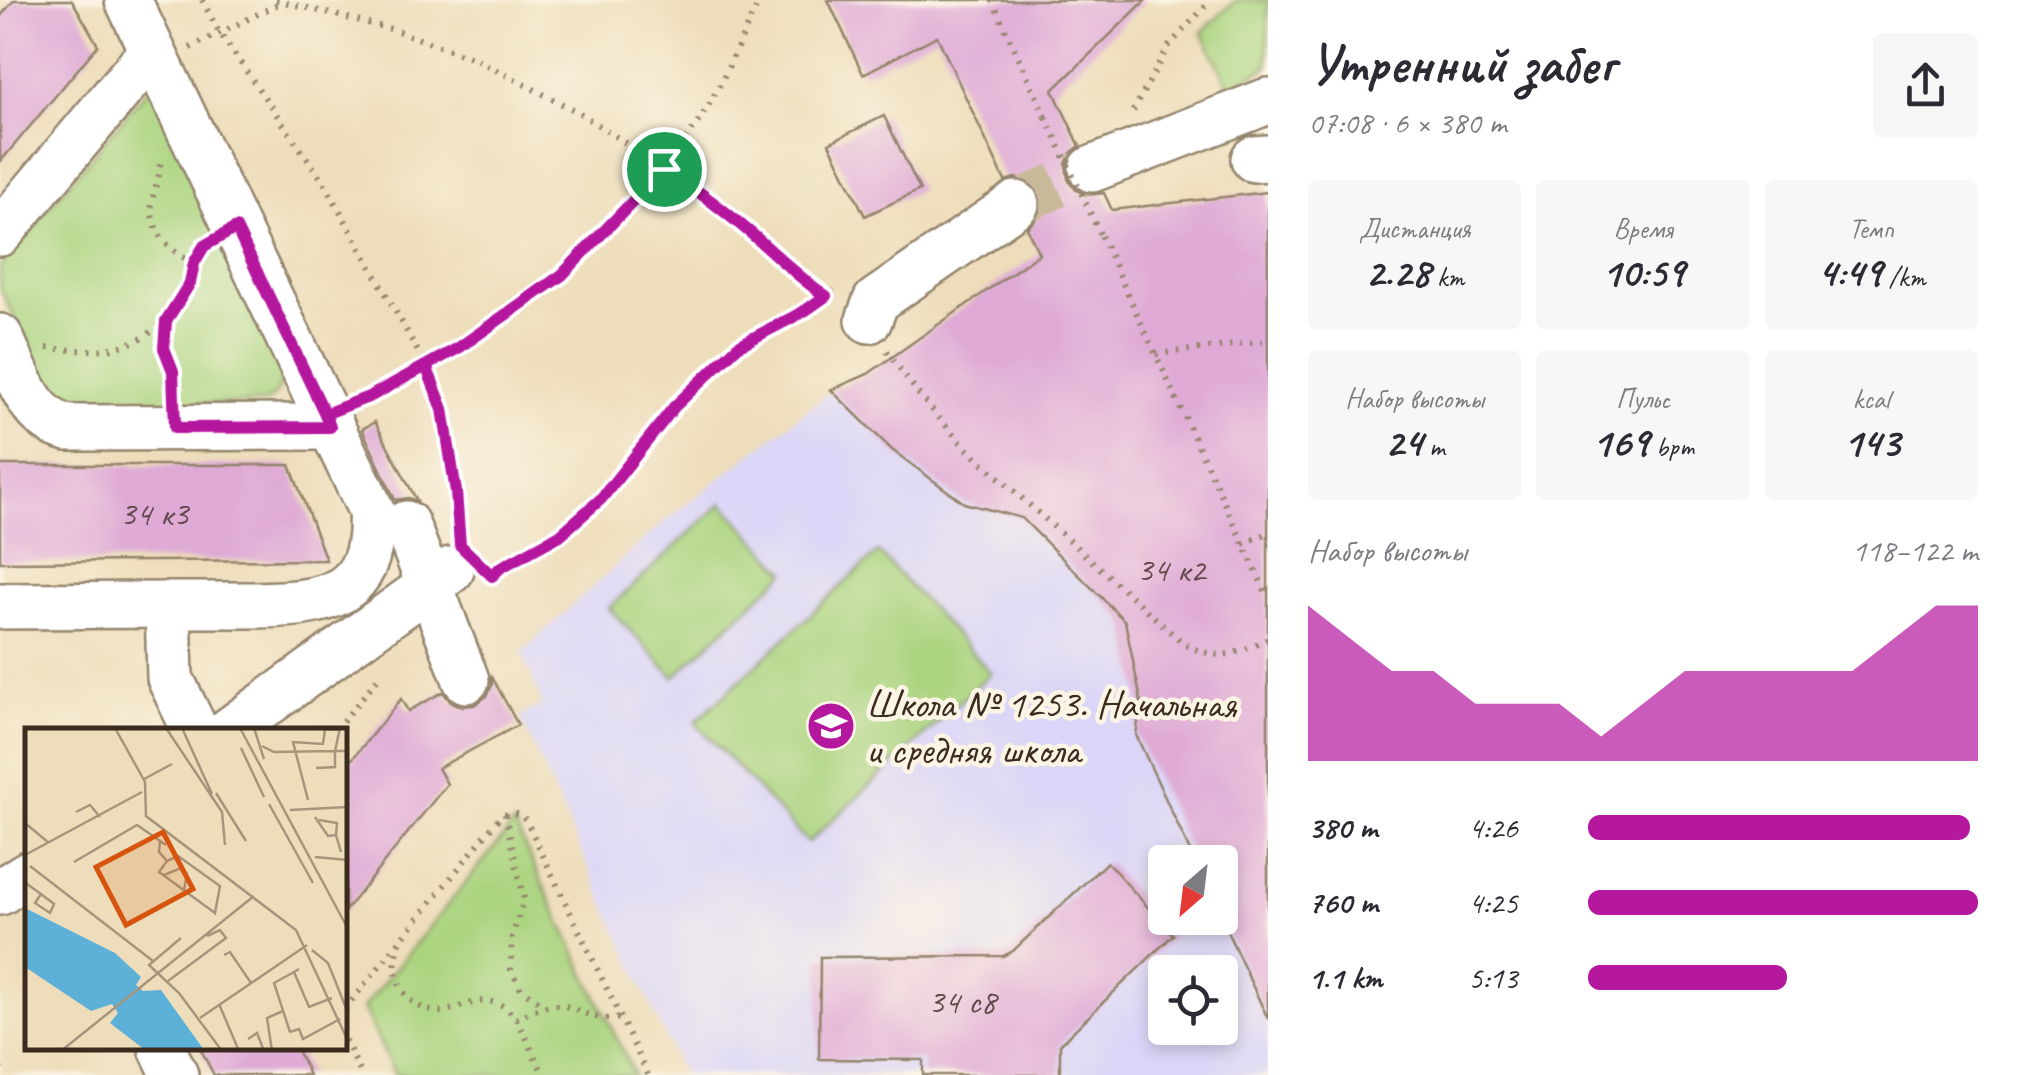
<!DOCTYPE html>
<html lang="ru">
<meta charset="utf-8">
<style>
:root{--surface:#fff;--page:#f7f7f7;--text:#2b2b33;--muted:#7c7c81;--accent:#b5179e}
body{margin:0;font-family:Caveat,sans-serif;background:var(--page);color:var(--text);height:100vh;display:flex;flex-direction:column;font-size:38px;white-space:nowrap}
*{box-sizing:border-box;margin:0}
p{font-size:32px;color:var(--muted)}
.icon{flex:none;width:55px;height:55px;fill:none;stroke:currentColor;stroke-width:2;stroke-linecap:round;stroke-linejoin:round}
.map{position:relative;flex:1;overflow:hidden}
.drawer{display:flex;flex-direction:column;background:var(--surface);width:750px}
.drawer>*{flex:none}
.needle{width:65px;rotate:208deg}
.tools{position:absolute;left:1148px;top:845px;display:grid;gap:20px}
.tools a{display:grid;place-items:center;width:90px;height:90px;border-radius:10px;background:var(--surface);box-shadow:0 5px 15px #0003;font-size:50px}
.pin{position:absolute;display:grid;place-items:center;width:85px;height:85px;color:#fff;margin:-42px;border:5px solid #fff;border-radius:50%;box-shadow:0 2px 10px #0007}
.round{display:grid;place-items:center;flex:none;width:105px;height:105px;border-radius:10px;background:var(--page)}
.headline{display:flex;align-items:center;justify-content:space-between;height:170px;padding:0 40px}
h1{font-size:55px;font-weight:800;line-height:75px}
.metrics{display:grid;grid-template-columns:repeat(3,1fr);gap:15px;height:170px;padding:10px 40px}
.metrics div{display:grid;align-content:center;border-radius:10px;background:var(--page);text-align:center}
.metrics b{font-size:42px;font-weight:800}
.metrics small{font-size:28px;font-weight:400}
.metrics p{font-size:28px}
.chart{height:280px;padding:20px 40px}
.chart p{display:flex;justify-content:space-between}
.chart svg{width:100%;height:180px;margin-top:10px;fill:var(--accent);opacity:.7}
ul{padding:0 40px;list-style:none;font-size:32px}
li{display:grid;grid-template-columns:160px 120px 1fr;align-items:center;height:75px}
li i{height:25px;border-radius:12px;background:var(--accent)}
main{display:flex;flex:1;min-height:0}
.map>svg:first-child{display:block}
.built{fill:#dbd6f7;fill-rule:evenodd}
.green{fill:#abd480;stroke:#737f4f;stroke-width:2.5}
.building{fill:#dfaad6}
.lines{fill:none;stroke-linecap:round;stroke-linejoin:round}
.minor-tunnel{stroke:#c9b99b;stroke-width:45;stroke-dasharray:45 22;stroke-linecap:butt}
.minor-casing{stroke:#94846c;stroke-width:50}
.path{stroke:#94846c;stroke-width:6;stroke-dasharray:2.5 8;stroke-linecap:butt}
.minor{stroke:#fff;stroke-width:45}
.path-bridge{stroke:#94846c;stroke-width:6;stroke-dasharray:2.5 8;stroke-linecap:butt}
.route-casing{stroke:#fff;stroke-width:20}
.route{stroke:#b5179e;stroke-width:12}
.labels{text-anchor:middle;stroke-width:9;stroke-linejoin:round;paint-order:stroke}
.number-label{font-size:35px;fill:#644a4c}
.poi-label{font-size:40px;fill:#3b2a1e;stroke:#fcf5e5;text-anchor:start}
.inset-road{fill:none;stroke:#a6957c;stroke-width:2.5}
.view{fill:#d7540e;fill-opacity:0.15;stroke:#d7540e;stroke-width:5}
.inset-edge{fill:none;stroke:#3b2a1e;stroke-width:5}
</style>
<main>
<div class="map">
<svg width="1268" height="1075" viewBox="0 0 1268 1075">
<rect width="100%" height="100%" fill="#fcf5e5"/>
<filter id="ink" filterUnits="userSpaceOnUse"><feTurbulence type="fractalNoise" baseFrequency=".01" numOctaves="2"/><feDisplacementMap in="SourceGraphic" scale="20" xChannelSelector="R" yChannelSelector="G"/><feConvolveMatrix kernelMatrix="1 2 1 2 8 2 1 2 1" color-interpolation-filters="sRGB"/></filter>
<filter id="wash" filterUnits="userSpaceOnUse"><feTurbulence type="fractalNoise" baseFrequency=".0048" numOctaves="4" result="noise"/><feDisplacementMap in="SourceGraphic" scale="40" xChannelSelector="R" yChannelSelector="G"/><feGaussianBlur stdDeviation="2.25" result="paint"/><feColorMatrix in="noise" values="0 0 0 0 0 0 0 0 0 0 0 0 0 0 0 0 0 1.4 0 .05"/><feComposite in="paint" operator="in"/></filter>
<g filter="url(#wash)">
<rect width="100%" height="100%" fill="#edddba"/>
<path class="built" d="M831,391L892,450L964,503L1022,518L1125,621L1141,701L1136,735L1195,862H1165V918L1220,916L1268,1019V1075H683L520,717L543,704L522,652L658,527ZM1165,972H1220V1028H1165Z"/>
<g class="green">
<polygon points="1236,0 1268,0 1268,67 1229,86 1202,32"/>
<polygon points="152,84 284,376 275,395 265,403 55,404 0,288 0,266"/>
<polygon points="722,503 786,572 674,677 609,608"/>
<polygon points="878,552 991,673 808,843 695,722"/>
<polygon points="514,824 634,1075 395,1075 363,1008"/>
</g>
<g id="blocks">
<g class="building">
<polygon points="14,0 72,0 98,45 0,162 0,17"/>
<polygon points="828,0 1146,0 1053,90 1080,146 1071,153 1066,164 1068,179 1076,190 1087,195 1104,193 1112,210 1268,192 1268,1019 1220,916 1220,862 1195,862 1136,735 1141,701 1125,621 1022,518 964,503 892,450 831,390 868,374 1039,254 1027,228 1039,216 1042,203 1038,190 1028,181 1015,178 1005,181 937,36 863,74"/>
<polygon points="884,116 920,190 865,216 829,143"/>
<polygon points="375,422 417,501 409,498 395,500 362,429"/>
<polygon points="0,465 290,465 326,560 0,562"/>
<polygon points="491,675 518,725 438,768 447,784 345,911 345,768 401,699 408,711 443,692 450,701 461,706 474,705 487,696 492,685"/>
<polygon points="1107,862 1173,935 1060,1044 1060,1075 923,1075 923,1060 819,1059 820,957 1003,956 1013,951"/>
<polygon points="200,1048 296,1048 309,1075 214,1075"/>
</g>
</g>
</g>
<g filter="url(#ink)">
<use href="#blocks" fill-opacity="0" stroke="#94846c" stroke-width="2.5"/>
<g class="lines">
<polyline class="minor-tunnel" points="1016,204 1092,169"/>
<g class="minor-casing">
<g id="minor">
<path d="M128,0L371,510C376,598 326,604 254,605C225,605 196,605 168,605"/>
<polyline points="1254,159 1268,158"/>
<polyline points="1092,169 1268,101"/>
<polyline points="0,233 152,51"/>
<polyline points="869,320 876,301 1016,204"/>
<path d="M0,337C16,370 28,419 68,428L331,427"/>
<polyline points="406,524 466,680"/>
<polyline points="0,606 168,605 170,678 195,730"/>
<polyline points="230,730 451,570"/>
<polyline points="0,892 28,874"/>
<polyline points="162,1048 175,1075"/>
</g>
</g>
<g class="path">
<polyline points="202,0 219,32 325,184 426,366 443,409 459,533"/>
<polyline points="276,0 395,30 477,60 578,112 696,189 749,231 801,280 826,296"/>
<polyline points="992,0 1046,117"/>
<polyline points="190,48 282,2"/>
<polyline points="1133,111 1169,46 1211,0"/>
<path d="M160,164C160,177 155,186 153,197C146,228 169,251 194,263"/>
<polyline points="1101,236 1268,597"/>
<path d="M47,348C93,352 129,354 165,321"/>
<path d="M887,351L920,396L964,446L1184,644C1220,662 1233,655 1268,639"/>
<polyline points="1156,354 1268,341"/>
<path d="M175,391C175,374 166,363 164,346C160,318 180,305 190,283C196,270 195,258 203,246"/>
<path d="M361,399C489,348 621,235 698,122C723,85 740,40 760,0"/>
<polyline points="1243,544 1268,533"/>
<polyline points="490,577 500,568 561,535 601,499 674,407 738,346 803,312 837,288"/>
<polyline points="336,730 382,673"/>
<polyline points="505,814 524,899 512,937 511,970 521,989 545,1006"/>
<path d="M400,942C398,952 394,962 396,973C399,996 423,1016 446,1011C465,1007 479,996 499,1004C523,1015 530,1055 545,1075"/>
<polyline points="345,1009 500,817 511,812 522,815 528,824 648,1075"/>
<path d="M516,1019C526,1014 537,1008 547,1006C575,1000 587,1024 620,1018"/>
<polyline points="345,1040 362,1075"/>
<polyline points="0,1068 3,1075"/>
</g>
<use href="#minor" class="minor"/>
<polyline class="path-bridge" points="1046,117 1101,236"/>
</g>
</g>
<g class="lines" filter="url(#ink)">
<g class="route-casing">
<path id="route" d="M664,169L562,275L460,347L371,396L325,414L330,427L175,428L173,371L164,348L166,321L190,283L194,263L204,246L236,228L325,414L371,396L426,366L443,409L456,492L460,545L492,576L500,568L560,535L601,499L674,407L738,346L803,312L826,296C797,277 774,252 747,230C721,208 694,187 664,169"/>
</g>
<use href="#route" class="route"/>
</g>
<defs>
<g id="school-disc" transform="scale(2.5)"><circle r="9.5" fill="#b5179e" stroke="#fcf5e5"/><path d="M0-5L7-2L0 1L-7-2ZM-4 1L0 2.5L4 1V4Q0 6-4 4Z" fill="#fff"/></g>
</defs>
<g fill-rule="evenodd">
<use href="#school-disc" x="831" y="726"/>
</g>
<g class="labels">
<g class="number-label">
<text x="154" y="525">34 к3</text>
<text x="1171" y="581">34 к2</text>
<text x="962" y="1013">34 с8</text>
</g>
<g class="poi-label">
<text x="866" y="717">Школа № 1253. Начальная<tspan x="866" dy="46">и средняя школа</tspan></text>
</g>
</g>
<g transform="translate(25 728)">
<rect width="322" height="322" fill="#edddba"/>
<path d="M0,180L90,225L116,249L111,257L118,263L136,262L179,322H120L85,295L93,285L87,276L66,283L0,239Z" fill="#5db0d8"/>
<path class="inset-road" d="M90,0L120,54L121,88L271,202L323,313M141,0L197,84L200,117M157,0L187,66M215,0L323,201M229,0L239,31M237,18L249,24L310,23L315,0M216,20L239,69M291,40L310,39V23H323M119,51L147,36M191,65L221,113M283,72L268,14L298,16L300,1L315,2M244,76L288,155M265,82L323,79M51,84L65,77L75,89M290,89L303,108L311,107L316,124M294,92L312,95L311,107M0,95L24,115M135,113L134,124L142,133L153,128L195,158L190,185L134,144L142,133M0,127L117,64M290,129L323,132M49,134L112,97L141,117M5,138L128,233M139,147L156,140L162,146L159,162M0,154L2,156L16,166L29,176L25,185L10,175L16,166M156,210L124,237L154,265L197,323M287,222L303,235L323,285M199,227L205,224L226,255M274,241L269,244L284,279L307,270M143,253L201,210L195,202L182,208M194,276L214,323M175,290L282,217M265,304L249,255L269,244M265,304L274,301L278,311L315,291M223,311L232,305L239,323M36,323L229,168M247,323L242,290L258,283"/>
<path class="view" d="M138,104L168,161L101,197L71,139Z"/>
<rect width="322" height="322" class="inset-edge"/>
</g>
</svg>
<div class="tools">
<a><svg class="needle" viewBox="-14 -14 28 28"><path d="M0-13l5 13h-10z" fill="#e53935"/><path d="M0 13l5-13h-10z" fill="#7c7c81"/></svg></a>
<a><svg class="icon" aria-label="locate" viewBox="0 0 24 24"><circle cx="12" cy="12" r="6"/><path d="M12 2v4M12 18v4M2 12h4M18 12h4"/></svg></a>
</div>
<div class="pin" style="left:664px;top:169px;background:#1e9e55"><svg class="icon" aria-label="arrive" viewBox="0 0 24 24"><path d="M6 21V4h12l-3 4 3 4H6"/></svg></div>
</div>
<section class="drawer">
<div class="headline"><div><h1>Утренний забег</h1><p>07:08 · 6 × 380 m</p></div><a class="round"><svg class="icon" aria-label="share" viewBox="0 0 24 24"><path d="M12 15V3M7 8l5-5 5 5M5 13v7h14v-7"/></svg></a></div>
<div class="metrics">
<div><p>Дистанция</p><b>2.28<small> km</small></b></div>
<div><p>Время</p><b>10:59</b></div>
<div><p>Темп</p><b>4:49<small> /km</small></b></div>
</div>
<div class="metrics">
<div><p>Набор высоты</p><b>24<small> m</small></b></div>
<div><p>Пульс</p><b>169<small> bpm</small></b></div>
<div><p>kcal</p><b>143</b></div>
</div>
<div class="chart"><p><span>Набор высоты</span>118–122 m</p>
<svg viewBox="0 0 160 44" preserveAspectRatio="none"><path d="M0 44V6L10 14L20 22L30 22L40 30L50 30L60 30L70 38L80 30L90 22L100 22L110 22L120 22L130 22L140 14L150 6L160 6V44z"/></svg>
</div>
<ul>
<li><b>380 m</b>4:26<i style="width:98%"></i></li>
<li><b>760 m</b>4:25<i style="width:100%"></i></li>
<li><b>1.1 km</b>5:13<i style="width:51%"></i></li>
</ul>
</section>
</main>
